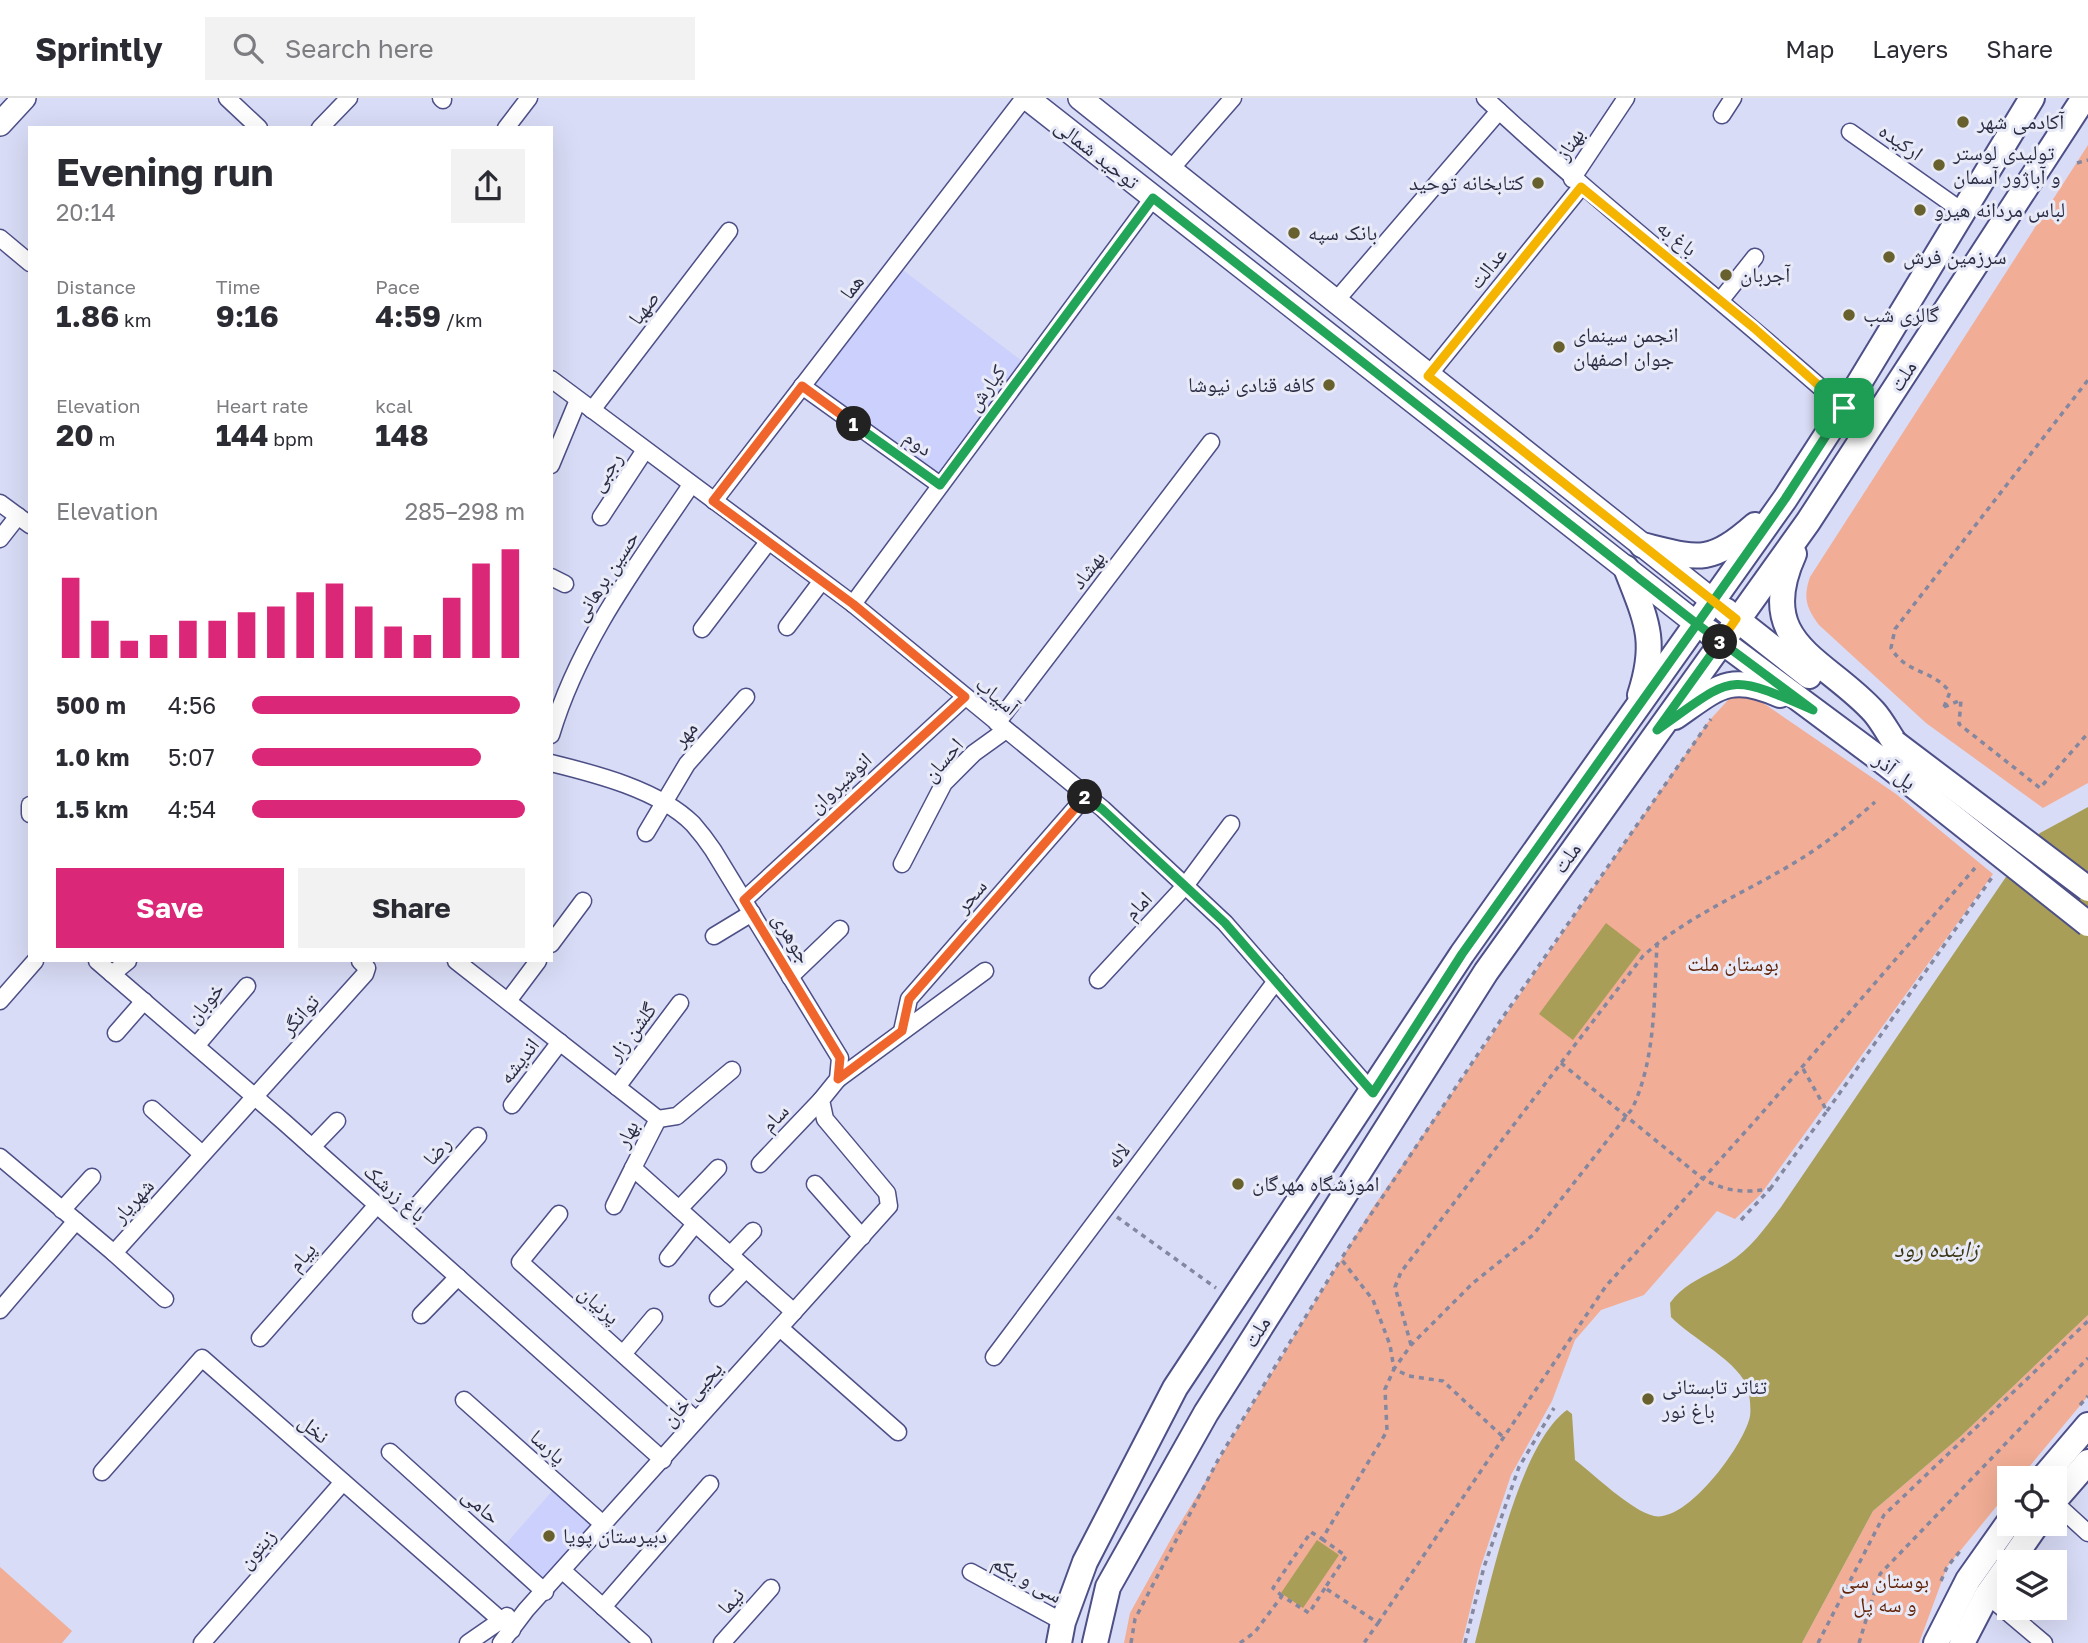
<!DOCTYPE html>
<meta charset="utf-8">
<style>
:root{--surface:#fff;--page:#f2f2f3;--text:#2b2b33;--muted:#7c7c81;--line:#e1e1e2;--accent:#db2777}
body{margin:0;font-family:"Golos Text","Noto Naskh Arabic",sans-serif;background:var(--page);color:var(--text);height:100vh;display:flex;flex-direction:column;font-size:26px;white-space:nowrap}
*{box-sizing:border-box;margin:0}
p{font-size:23px;color:var(--muted)}
.icon{flex:none;width:38px;height:38px;fill:none;stroke:currentColor;stroke-width:2;stroke-linecap:round;stroke-linejoin:round}
.map{position:relative;flex:1;overflow:hidden}
.side{position:absolute;left:28px;top:28px;width:525px;height:836px;display:flex;flex-direction:column;background:var(--surface);border-radius:0px;box-shadow:0 7px 28px #0002}
.side>*{flex:none}
.fabs{position:absolute;left:1997px;top:1368px;display:grid;gap:14px}
.fabs a{display:grid;place-items:center;width:70px;height:70px;border-radius:0px;background:var(--surface);box-shadow:0 7px 28px #0002;font-size:35px}
.pin{position:absolute;display:grid;place-items:center;width:60px;height:60px;color:#fff;margin:-30px;border-radius:14px;box-shadow:0 4px 10px #0006}
.km{position:absolute;width:35px;height:35px;margin:-18px;border-radius:50%;background:#222;color:#fff;font-size:19px;line-height:35px;text-align:center}
.round{display:grid;place-items:center;flex:none;width:74px;height:74px;border-radius:0px;background:var(--page)}
.summary{display:flex;align-items:center;justify-content:space-between;height:119px;padding:0 28px}
h1{font-size:38px;font-weight:700;line-height:52px}
.figures{display:grid;grid-template-columns:repeat(3,1fr);gap:10px;height:119px;padding:7px 28px}
.figures div{display:grid;align-content:center}
.figures b{font-size:30px;font-weight:700}
.figures small{font-size:19px;font-weight:400}
.figures p{font-size:19px}
.chart{height:196px;padding:14px 28px}
.chart p{display:flex;justify-content:space-between}
.chart svg{width:100%;height:126px;margin-top:7px;stroke:var(--accent);stroke-width:6}
.primary-button{display:flex;gap:14px;margin-top:auto;padding:14px 28px}
.primary-button a{flex:1;height:80px;border-radius:0px;background:var(--accent);color:#fff;font-size:28px;font-weight:700;line-height:80px;text-align:center}
.primary-button a+a{background:var(--page);color:var(--text)}
ul{padding:0 28px;list-style:none;font-size:23px}
li{display:grid;grid-template-columns:112px 84px 1fr;align-items:center;height:52px}
li i{height:18px;border-radius:9px;background:var(--accent)}
header{display:flex;align-items:center;gap:42px;box-sizing:border-box;height:98px;padding:0 35px;background:var(--surface);border-bottom:2px solid var(--line)}
header strong{font-size:33px}
nav{display:flex;gap:38px;margin-inline-start:auto;font-size:24px}
.search{width:490px;height:63px;background:var(--page);display:flex;align-items:center;gap:18px;box-sizing:border-box;padding:0 24px;border-radius:0px;color:var(--muted);font-size:26px}
.map>svg:first-child{display:block}
.built{fill:#ccd0fc}
.green{fill:#f1ad95}
.water{fill:#a99e57}
.lines{fill:none;stroke-linecap:round;stroke-linejoin:round}
.street-casing{stroke:#4d4f87;stroke-width:19}
.secondary-casing{stroke:#4d4f87;stroke-width:26}
.primary-casing{stroke:#4d4f87;stroke-width:28}
.path{stroke:#8487a0;stroke-width:3.5;stroke-dasharray:5 5;stroke-linecap:butt}
.street{stroke:#fff;stroke-width:16}
.secondary{stroke:#fff;stroke-width:23}
.primary{stroke:#fff;stroke-width:24}
.primary-bridge-casing{stroke:#4d4f87;stroke-width:28;stroke-linecap:butt}
.primary-bridge{stroke:#fff;stroke-width:24}
.split-1-casing{stroke:#fff;stroke-width:14}
.split-2-casing{stroke:#fff;stroke-width:14}
.split-3-casing{stroke:#fff;stroke-width:14}
.split-4-casing{stroke:#fff;stroke-width:14}
.split-1{stroke:#22a559;stroke-width:9}
.split-2{stroke:#f0652b;stroke-width:9}
.split-3{stroke:#22a559;stroke-width:9}
.split-4{stroke:#f5b400;stroke-width:9}
.poi-dot{fill:#68602d;stroke:#e8eaf7;stroke-width:2.5}
.labels{text-anchor:middle;stroke-width:6;stroke-linejoin:round;paint-order:stroke}
.poi-label{font-size:21px;fill:#2a2c44;stroke:#e8eaf7;text-anchor:start}
.street-label{font-size:21px;fill:#2a2c44;stroke:#e8eaf7}
.park-label{font-size:21px;fill:#622309;stroke:#e8eaf7}
.water-label{font-size:23px;font-style:italic;fill:#3a3515;stroke:#e8eaf7}
</style>
<header>
<strong>Sprintly</strong>
<div class="search"><svg class="icon" aria-label="search" viewBox="0 0 24 24"><circle cx="10" cy="10" r="6"/><path d="M15 15l6 6"/></svg>Search here</div>
<nav><a>Map</a><a>Layers</a><a>Share</a></nav>
</header>
<div class="map">
<svg width="2088" height="1545" viewBox="0 0 2088 1545">
<rect width="100%" height="100%" fill="#d9dcf6"/>
<g class="built">
<polygon points="899,169 1022,263 936,379 808,288"/>
<polygon points="553,1392 595,1428 545,1485 504,1448"/>
</g>
<g class="green">
<path d="M2088,47V685L2043,710L1926,625L1819,527C1806,510 1803,499 1810,479Z"/>
<polygon points="1750,596 1896,696 1993,776 1761,1096 1735,1121 1717,1113 1644,1197 1601,1212 1575,1242 1552,1303 1511,1377 1480,1471 1462,1545 1124,1545 1130,1515 1176,1432 1372,1111 1708,624 1729,601"/>
<polygon points="2088,1217 2088,1298 2019,1381 2009,1381 2009,1393 1947,1469 1919,1545 1802,1545 1873,1413 1961,1338"/>
<polygon points="0,1469 72,1533 62,1545 0,1545"/>
</g>
<g class="water">
<path d="M2088,709V1217L1961,1338L1873,1413L1802,1545H1475C1490,1488 1519,1346 1567,1312L1572,1316L1575,1362C1595,1377 1630,1412 1654,1418C1687,1425 1745,1346 1750,1318C1751,1312 1750,1298 1748,1292C1742,1265 1691,1240 1671,1219L1670,1205C1685,1184 1707,1178 1728,1165C1750,1152 1766,1129 1781,1109L2025,751L2040,735Z"/>
<polygon points="1606,825 1641,852 1573,942 1539,916"/>
<polygon points="1317,1442 1339,1457 1303,1510 1281,1495"/>
</g>
<g class="lines">
<g class="street-casing">
<g id="street">
<polyline points="227,0 259,30"/>
<polyline points="441,0 443,2"/>
<path d="M1485,0C1601,108 1726,205 1844,310"/>
<polyline points="1722,17 1733,0"/>
<polyline points="320,30 349,0"/>
<polyline points="506,30 529,0"/>
<polyline points="1850,34 1962,113"/>
<polyline points="1170,72 1233,0"/>
<polyline points="1572,81 1626,0"/>
<polyline points="0,140 30,165"/>
<polyline points="1720,203 1755,159"/>
<polyline points="1334,205 1499,13"/>
<polyline points="1428,278 1581,89"/>
<polyline points="551,281 853,506 1103,711 1225,825 1373,995"/>
<polyline points="802,288 940,387"/>
<polyline points="592,312 729,133"/>
<polyline points="551,367 578,302"/>
<polyline points="714,403 1024,0"/>
<polyline points="0,405 30,427"/>
<polyline points="601,419 645,352"/>
<polyline points="0,441 18,418"/>
<polyline points="551,479 565,486"/>
<polyline points="853,506 1153,100"/>
<polyline points="787,529 821,484"/>
<polyline points="702,531 768,444"/>
<polyline points="997,625 1211,344"/>
<path d="M551,637C579,543 637,467 691,387"/>
<polyline points="30,707 30,716"/>
<polyline points="646,735 687,666 746,599"/>
<polyline points="902,766 944,685 974,655 1006,632"/>
<polyline points="744,802 965,599"/>
<polyline points="714,838 752,815"/>
<polyline points="551,846 583,803"/>
<polyline points="97,863 284,1024 663,1362"/>
<polyline points="456,863 658,1021 633,1070 794,1214"/>
<polyline points="112,876 128,863"/>
<polyline points="790,879 840,831"/>
<polyline points="1098,882 1185,788 1231,726"/>
<polyline points="0,903 35,863"/>
<polyline points="508,903 538,863"/>
<polyline points="902,933 909,901 1086,698"/>
<polyline points="116,935 144,903"/>
<polyline points="196,948 247,888"/>
<polyline points="838,981 985,873"/>
<polyline points="617,989 680,905"/>
<polyline points="512,1007 560,944"/>
<polyline points="152,1011 202,1056"/>
<polyline points="658,1021 677,1018 732,972"/>
<polyline points="312,1049 337,1023"/>
<polyline points="0,1059 114,1155 365,876 367,870 360,863"/>
<polyline points="760,1066 821,1002"/>
<polyline points="815,1086 862,1139"/>
<polyline points="614,1108 633,1070"/>
<polyline points="679,1111 718,1070"/>
<polyline points="62,1112 92,1079"/>
<polyline points="559,1116 520,1164 696,1322"/>
<polyline points="400,1127 478,1038"/>
<polyline points="114,1155 165,1201"/>
<polyline points="730,1157 753,1133"/>
<polyline points="668,1160 695,1126"/>
<polyline points="718,1200 746,1171"/>
<polyline points="0,1212 76,1123"/>
<polyline points="421,1217 458,1179"/>
<polyline points="780,1230 898,1334"/>
<polyline points="260,1240 377,1107"/>
<polyline points="623,1256 654,1219"/>
<polyline points="994,1259 1276,883"/>
<polyline points="464,1302 604,1427"/>
<polyline points="390,1354 545,1494"/>
<polyline points="102,1374 202,1260 512,1532"/>
<polyline points="2054,1404 2088,1435"/>
<polyline points="563,1473 643,1545"/>
<polyline points="971,1474 1063,1524"/>
<polyline points="1987,1497 2044,1545"/>
<polyline points="603,1509 710,1386"/>
<polyline points="202,1545 343,1384"/>
<polyline points="468,1545 507,1518"/>
<path d="M501,1545L526,1512L889,1108L887,1095L825,1021L821,1002L838,981L840,960L713,752C707,743 700,734 693,726C659,692 596,676 551,665"/>
<polyline points="722,1545 771,1490"/>
</g>
</g>
<g class="secondary-casing">
<g id="secondary">
<polyline points="1027,0 1697,526"/>
<polyline points="1080,0 1713,503"/>
<polyline points="0,26 24,0"/>
</g>
</g>
<g class="primary-casing">
<g id="primary">
<path d="M1642,447C1699,461 1709,467 1755,427"/>
<path d="M1794,456C1753,546 1825,560 1874,614C1882,623 1888,635 1895,645"/>
<path d="M1626,470C1646,522 1658,542 1640,597"/>
<polyline points="1725,512 1809,578"/>
<polyline points="1709,534 1885,665"/>
<path d="M1675,619C1717,590 1729,574 1780,597"/>
<polyline points="2042,1381 2088,1327"/>
<polyline points="2054,1403 2088,1364"/>
<polyline points="2010,1465 2037,1426"/>
<polyline points="1059,1545 1063,1524 1085,1464 1175,1290 1462,856 1785,401 1844,310 2032,0"/>
<polyline points="1095,1545 1108,1489 1206,1315 1486,874 1808,424 2084,0"/>
<polyline points="1936,1545 1968,1482 2009,1424"/>
<polyline points="1962,1545 1987,1497 2009,1466"/>
</g>
</g>
<g class="path">
<polyline points="2077,65 2088,62"/>
<path d="M1944,609L1950,594C1931,570 1907,577 1891,550L1895,531L2088,282"/>
<polyline points="1944,609 1961,602 1959,626 2040,690 2088,635"/>
<path d="M1561,965L1703,1081C1727,1094 1744,1095 1770,1091L1740,1123"/>
<polyline points="1827,1013 1993,778"/>
<polyline points="1770,1091 1827,1013 1802,969"/>
<polyline points="1117,1119 1216,1190"/>
<path d="M1411,1247L1395,1189L1401,1174L1643,858C1686,819 1740,797 1789,768C1820,750 1848,728 1875,704"/>
<polyline points="2080,1307 2088,1298"/>
<path d="M1502,1338L1443,1283L1409,1278L1394,1271L1411,1247L1473,1185L1533,1137L1632,1011C1656,961 1654,900 1657,846"/>
<polyline points="1999,1405 2009,1393"/>
<polyline points="1322,1441 1346,1458 1325,1490 1378,1525 1364,1545"/>
<polyline points="1941,1483 1947,1469 1961,1452"/>
<polyline points="1282,1498 1273,1490 1311,1434 1322,1441 1387,1333 1385,1291 1394,1271 1390,1247 1373,1202 1341,1161 1498,926 1711,621"/>
<polyline points="1378,1525 1606,1188 1755,1023 1975,770"/>
<polyline points="1131,1545 1135,1521 1219,1360 1341,1161"/>
<polyline points="1240,1545 1255,1534 1282,1498 1309,1515 1325,1490"/>
<polyline points="1465,1545 1484,1469 1519,1369 1554,1310"/>
<polyline points="1818,1545 1884,1417 2088,1223"/>
<polyline points="1859,1545 1880,1476 2088,1260"/>
</g>
<use href="#street" class="street"/>
<use href="#secondary" class="secondary"/>
<use href="#primary" class="primary"/>
<g class="primary-bridge-casing">
<g id="primary-bridge">
<polyline points="1895,645 2088,791"/>
<polyline points="1885,665 2088,826"/>
</g>
</g>
<use href="#primary-bridge" class="primary-bridge"/>
</g>
<g class="lines">
<g class="split-1-casing">
<polyline id="split-1" points="854,326 940,387 1153,100 1697,526 1785,401 1844,310"/>
</g>
<g class="split-2-casing">
<polyline id="split-2" points="854,326 802,288 713,403 853,506 965,599 744,802 840,960 838,981 902,933 909,901 1085,699"/>
</g>
<g class="split-3-casing">
<path id="split-3" d="M1085,699L1102,711L1225,825L1373,995L1462,856L1697,526L1813,612C1725,573 1734,578 1657,632L1720,544"/>
</g>
<g class="split-4-casing">
<polyline id="split-4" points="1720,544 1736,521 1428,278 1581,89 1754,230 1844,310"/>
</g>
<use href="#split-1" class="split-1"/>
<use href="#split-2" class="split-2"/>
<use href="#split-3" class="split-3"/>
<use href="#split-4" class="split-4"/>
</g>
<g class="poi-dot">
<circle cx="1963" cy="24" r="7"/>
<circle cx="1939" cy="67" r="7"/>
<circle cx="1538" cy="85" r="7"/>
<circle cx="1920" cy="112" r="7"/>
<circle cx="1294" cy="135" r="7"/>
<circle cx="1889" cy="159" r="7"/>
<circle cx="1726" cy="177" r="7"/>
<circle cx="1849" cy="217" r="7"/>
<circle cx="1559" cy="249" r="7"/>
<circle cx="1329" cy="287" r="7"/>
<circle cx="1238" cy="1086" r="7"/>
<circle cx="1648" cy="1301" r="7"/>
<circle cx="549" cy="1438" r="7"/>
</g>
<g class="labels">
<g class="poi-label">
<text x="1977" y="31">آکادمی شهر</text>
<text x="1953" y="62">تولیدی لوستر<tspan x="1953" dy="24">و آباژور آسمان</tspan></text>
<text x="1524" y="92" text-anchor="end">کتابخانه توحید</text>
<text x="1934" y="119">لباس مردانه هیرو</text>
<text x="1308" y="142">بانک سپه</text>
<text x="1903" y="166">سرزمین فرش</text>
<text x="1740" y="184">آجربان</text>
<text x="1863" y="224">گالری شب</text>
<text x="1573" y="244">انجمن سینمای<tspan x="1573" dy="24">جوان اصفهان</tspan></text>
<text x="1315" y="294" text-anchor="end">کافه قنادی نیوشا</text>
<text x="1252" y="1093">اموزشگاه مهرگان</text>
<text x="1662" y="1296">تئاتر تابستانی<tspan x="1662" dy="24">باغ نور</tspan></text>
<text x="563" y="1445">دبیرستان پویا</text>
</g>
<g class="street-label">
<text transform="translate(1901 44) rotate(35)" y="7">ارکیده</text>
<text transform="translate(1570 46) rotate(-56)" y="7">بهناز</text>
<text transform="translate(1097 56) rotate(38)" y="7">توحید شمالی</text>
<text transform="translate(1677 140) rotate(39)" y="7">باغ به</text>
<text transform="translate(1488 170) rotate(-51)" y="7">عدالت</text>
<text transform="translate(852 189) rotate(-52)" y="7">هما</text>
<text transform="translate(644 210) rotate(-53)" y="7">صهبا</text>
<text transform="translate(1903 278) rotate(-57)" y="7">ملت</text>
<text transform="translate(986 290) rotate(-54)" y="7">کیارش</text>
<text transform="translate(918 345) rotate(36)" y="7">دوم</text>
<text transform="translate(606 374) rotate(-57)" y="7">رجبی</text>
<text transform="translate(1088 472) rotate(-53)" y="7">بهشاد</text>
<text transform="translate(606 478) rotate(-57)" y="7">حسین برهانی</text>
<text transform="translate(997 598) rotate(39)" y="7">آسیاب</text>
<text transform="translate(685 636) rotate(-49)" y="7">مهر</text>
<text transform="translate(943 662) rotate(-49)" y="7">احسان</text>
<text transform="translate(1895 673) rotate(38)" y="7">پل آذر</text>
<text transform="translate(840 685) rotate(-43)" y="7">انوشیروان</text>
<text transform="translate(1567 760) rotate(-55)" y="7">ملت</text>
<text transform="translate(971 798) rotate(-49)" y="7">سحر</text>
<text transform="translate(1138 808) rotate(-47)" y="7">امام</text>
<text transform="translate(792 840) rotate(59)" y="7">جوهری</text>
<text transform="translate(205 905) rotate(-50)" y="7">خوبان</text>
<text transform="translate(300 917) rotate(-48)" y="7">توانگر</text>
<text transform="translate(632 934) rotate(-53)" y="7">گلشن زار</text>
<text transform="translate(519 963) rotate(-52)" y="7">اندیشه</text>
<text transform="translate(775 1020) rotate(-47)" y="7">سام</text>
<text transform="translate(627 1036) rotate(-63)" y="7">بهار</text>
<text transform="translate(437 1053) rotate(-49)" y="7">رضا</text>
<text transform="translate(1118 1058) rotate(-53)" y="7">لاله</text>
<text transform="translate(395 1095) rotate(42)" y="7">باغ زرشک</text>
<text transform="translate(133 1103) rotate(-48)" y="7">شهریار</text>
<text transform="translate(302 1159) rotate(-49)" y="7">پیام</text>
<text transform="translate(599 1207) rotate(42)" y="7">پرنیان</text>
<text transform="translate(1257 1234) rotate(-58)" y="7">ملت</text>
<text transform="translate(692 1296) rotate(-48)" y="7">یحیی خان</text>
<text transform="translate(314 1331) rotate(41)" y="7">نخل</text>
<text transform="translate(548 1349) rotate(42)" y="7">پارسا</text>
<text transform="translate(481 1408) rotate(42)" y="7">حامی</text>
<text transform="translate(257 1451) rotate(-49)" y="7">زیتون</text>
<text transform="translate(1027 1481) rotate(29)" y="7">سی و یکم</text>
<text transform="translate(731 1503) rotate(-48)" y="7">نیما</text>
</g>
<g class="park-label">
<text x="1733" y="873">بوستان ملت</text>
<text x="1885" y="1490">بوستان سی<tspan x="1885" dy="24">و سه پل</tspan></text>
</g>
<g class="water-label">
<text x="1936" y="1159">زاینده رود</text>
</g>
</g>
</svg>
<div class="fabs">
<a><svg class="icon" aria-label="locate" viewBox="0 0 24 24"><circle cx="12" cy="12" r="6"/><path d="M12 2v4M12 18v4M2 12h4M18 12h4"/></svg></a>
<a><svg class="icon" aria-label="layers" viewBox="0 0 24 24"><path d="M12 4l9 5-9 5-9-5zM3 14l9 5 9-5"/></svg></a>
</div>
<div class="pin" style="left:1844px;top:310px;background:#1e9e55"><svg class="icon" aria-label="arrive" viewBox="0 0 24 24"><path d="M6 21V4h12l-3 4 3 4H6"/></svg></div>
<b class="km" style="left:854px;top:326px">1</b>
<b class="km" style="left:1085px;top:699px">2</b>
<b class="km" style="left:1720px;top:544px">3</b>
<section class="side">
<div class="summary"><div><h1>Evening run</h1><p>20:14</p></div><a class="round"><svg class="icon" aria-label="share" viewBox="0 0 24 24"><path d="M12 15V3M7 8l5-5 5 5M5 13v7h14v-7"/></svg></a></div>
<div class="figures">
<div><p>Distance</p><b>1.86<small> km</small></b></div>
<div><p>Time</p><b>9:16</b></div>
<div><p>Pace</p><b>4:59<small> /km</small></b></div>
</div>
<div class="figures">
<div><p>Elevation</p><b>20<small> m</small></b></div>
<div><p>Heart rate</p><b>144<small> bpm</small></b></div>
<div><p>kcal</p><b>148</b></div>
</div>
<div class="chart"><p><span>Elevation</span>285–298 m</p>
<svg viewBox="0 0 160 44" preserveAspectRatio="none"><path d="M5 44V16M15 44V31M25 44V38M35 44V36M45 44V31M55 44V31M65 44V28M75 44V26M85 44V21M95 44V18M105 44V26M115 44V33M125 44V36M135 44V23M145 44V11M155 44V6"/></svg>
</div>
<ul>
<li><b>500 m</b>4:56<i style="width:98%"></i></li>
<li><b>1.0 km</b>5:07<i style="width:84%"></i></li>
<li><b>1.5 km</b>4:54<i style="width:100%"></i></li>
</ul>
<div class="primary-button"><a>Save</a><a>Share</a></div>
</section>
</div>
